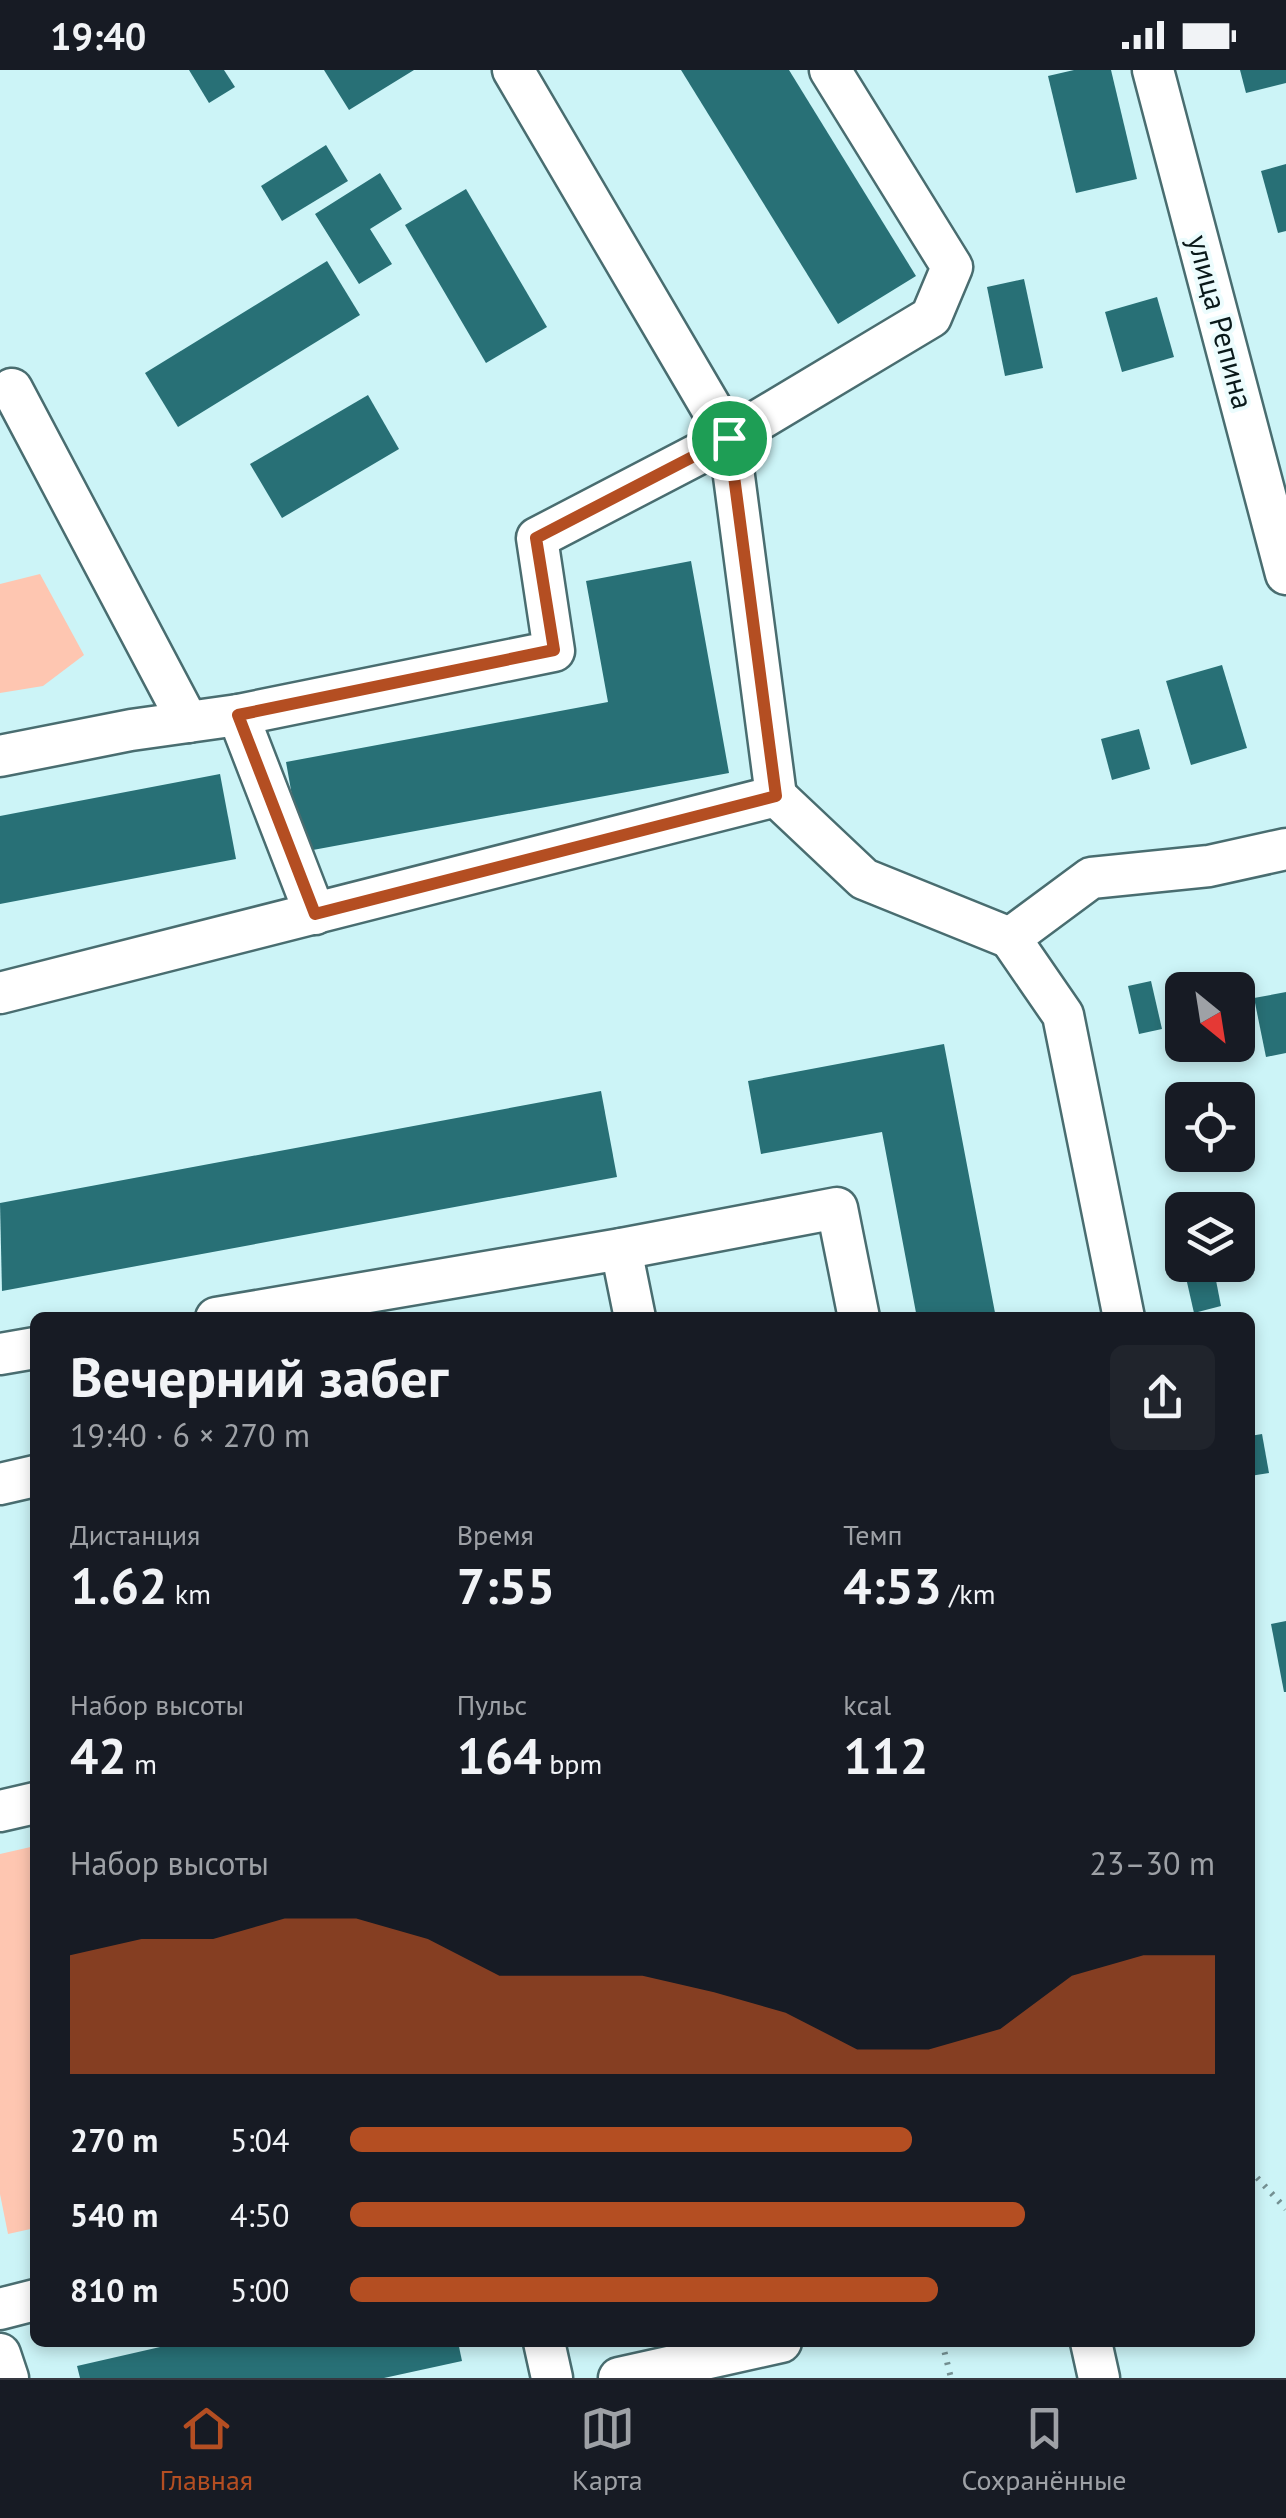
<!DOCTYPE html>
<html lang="ru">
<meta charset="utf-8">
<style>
:root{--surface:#171b24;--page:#20242c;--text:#f1f3f6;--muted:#9ea1a6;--line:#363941;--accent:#b44e22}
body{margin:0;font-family:"PT Sans",sans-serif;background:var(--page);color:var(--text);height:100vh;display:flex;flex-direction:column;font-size:38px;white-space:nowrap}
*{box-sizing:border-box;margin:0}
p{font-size:32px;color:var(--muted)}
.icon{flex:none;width:55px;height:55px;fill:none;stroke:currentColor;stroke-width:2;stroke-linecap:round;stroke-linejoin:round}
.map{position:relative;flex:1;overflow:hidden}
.panel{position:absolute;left:30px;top:1242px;width:1225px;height:1035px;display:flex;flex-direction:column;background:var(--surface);border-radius:15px;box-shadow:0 5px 15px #0003}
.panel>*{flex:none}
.needle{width:65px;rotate:150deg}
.fabs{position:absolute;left:1165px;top:902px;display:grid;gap:20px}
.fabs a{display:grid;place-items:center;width:90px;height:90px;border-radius:15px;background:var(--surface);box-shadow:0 5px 15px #0003;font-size:50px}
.pin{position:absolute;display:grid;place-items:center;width:85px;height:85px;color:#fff;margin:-42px;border:5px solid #fff;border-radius:50%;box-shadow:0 2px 10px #0007}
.round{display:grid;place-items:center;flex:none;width:105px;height:105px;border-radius:15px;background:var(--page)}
.head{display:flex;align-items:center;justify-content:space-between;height:170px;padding:0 40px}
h1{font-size:55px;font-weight:700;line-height:75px}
.metrics{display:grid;grid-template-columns:repeat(3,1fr);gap:15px;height:170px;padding:10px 40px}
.metrics div{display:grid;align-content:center}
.metrics b{font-size:50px;font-weight:700}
.metrics small{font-size:28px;font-weight:400}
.metrics p{font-size:28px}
.chart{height:280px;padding:20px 40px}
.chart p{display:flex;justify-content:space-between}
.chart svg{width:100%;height:180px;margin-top:10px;fill:var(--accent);opacity:.7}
ul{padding:0 40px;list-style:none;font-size:32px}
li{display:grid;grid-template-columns:160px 120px 1fr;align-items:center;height:75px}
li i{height:25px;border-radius:12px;background:var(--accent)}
.status{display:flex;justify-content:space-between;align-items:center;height:70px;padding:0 50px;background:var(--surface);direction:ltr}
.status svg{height:28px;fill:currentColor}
.dock{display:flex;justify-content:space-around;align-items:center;height:140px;border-top:2px solid var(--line);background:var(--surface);font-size:28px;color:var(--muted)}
.dock a{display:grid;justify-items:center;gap:5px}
.dock .current{color:var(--accent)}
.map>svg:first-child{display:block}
.green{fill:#fec6b1}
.building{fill:#287076}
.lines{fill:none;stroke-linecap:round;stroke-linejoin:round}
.minor-casing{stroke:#496d70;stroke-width:45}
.path{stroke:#749092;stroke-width:6;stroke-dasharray:2.5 8;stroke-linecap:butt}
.minor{stroke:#fff;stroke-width:40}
.route-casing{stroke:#fff;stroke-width:20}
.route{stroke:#b44e22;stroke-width:12}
.labels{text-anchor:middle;stroke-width:8;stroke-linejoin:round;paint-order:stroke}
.street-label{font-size:30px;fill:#0a191a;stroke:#ecfcfd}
</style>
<div class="status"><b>19:40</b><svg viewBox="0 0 49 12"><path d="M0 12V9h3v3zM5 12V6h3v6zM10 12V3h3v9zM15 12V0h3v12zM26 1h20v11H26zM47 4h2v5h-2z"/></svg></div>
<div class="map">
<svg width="1286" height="2308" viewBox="0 0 1286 2308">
<rect width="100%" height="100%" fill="#ccf4f7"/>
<g class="green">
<polygon points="40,504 84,585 43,616 0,623 0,514"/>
<polygon points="35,1776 35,2158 8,2164 0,2124 0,1784"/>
</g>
<g class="building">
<polygon points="189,0 224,0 235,17 209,33"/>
<polygon points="324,0 414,0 349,40"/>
<polygon points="681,0 789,0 916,206 838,254"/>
<polygon points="1074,0 1111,0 1137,109 1076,123 1048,6"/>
<polygon points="1240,0 1286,0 1286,13 1246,23"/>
<polygon points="326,75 348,111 282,151 261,116"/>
<polygon points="1286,94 1286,161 1278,163 1261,101"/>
<polygon points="380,103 402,139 370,159 392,194 359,214 315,144"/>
<polygon points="466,119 547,257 486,293 405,155"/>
<polygon points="327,191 360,245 178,357 145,303"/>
<polygon points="1024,209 1043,298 1005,306 987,217"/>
<polygon points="1157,227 1174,287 1122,302 1105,242"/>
<polygon points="368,325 399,379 282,448 250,394"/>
<polygon points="691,491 729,703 302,782 286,692 608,632 586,511"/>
<polygon points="1222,595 1247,678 1191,695 1166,611"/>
<polygon points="1139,659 1150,699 1112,710 1101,669"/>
<polygon points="220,704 236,789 0,834 0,746"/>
<polygon points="1151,911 1162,959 1139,964 1128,916"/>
<polygon points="1286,922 1286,983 1266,987 1254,928"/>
<polygon points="944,974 996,1248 917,1248 882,1062 761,1084 748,1011"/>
<polygon points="601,1021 617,1107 2,1221 0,1133"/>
<polygon points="1213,1195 1221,1236 1194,1243 1184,1199"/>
<polygon points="1262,1364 1269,1403 1250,1406 1250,1366"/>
<polygon points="1286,1551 1286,1622 1284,1622 1271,1554"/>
<polygon points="182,2272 458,2272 462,2291 384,2308 80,2308 77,2296"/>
</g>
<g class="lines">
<g class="minor-casing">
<g id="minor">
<polyline points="513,0 729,368 776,726"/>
<polyline points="1153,0 1286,504"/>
<polyline points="12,319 188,652"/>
<polyline points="238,645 554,581 537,468 729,368 931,247 952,197 830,0"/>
<polyline points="0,686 131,660 238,645 315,844"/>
<polyline points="1010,868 1063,945 1124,1248"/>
<polyline points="0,923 776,726 864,809 1010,868 1091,808 1209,796 1286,779"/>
<polyline points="621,1179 635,1248"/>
<polyline points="216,1248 621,1179 837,1138 859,1248"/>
<polyline points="0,1284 35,1278"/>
<polyline points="0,1414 35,1406"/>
<polyline points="0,1741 35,1733"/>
<polyline points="0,2239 35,2230"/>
<polyline points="544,2272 552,2308"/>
<polyline points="1091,2272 1099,2308"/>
<polyline points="0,2284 8,2308"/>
<polyline points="619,2308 781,2272"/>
</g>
</g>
<g class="path">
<polyline points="1250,2100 1286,2139"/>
<polyline points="942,2272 951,2308"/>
</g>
<use href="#minor" class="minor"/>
</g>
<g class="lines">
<g class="route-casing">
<polygon id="route" points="729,368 776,726 315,844 238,645 554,580 536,468"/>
</g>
<use href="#route" class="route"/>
</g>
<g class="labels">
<g class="street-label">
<text transform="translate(1220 252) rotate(75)" y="10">улица Репина</text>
</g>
</g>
</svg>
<div class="fabs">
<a><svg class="needle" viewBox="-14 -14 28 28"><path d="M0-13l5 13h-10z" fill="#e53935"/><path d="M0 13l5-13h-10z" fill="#9ea1a6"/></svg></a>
<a><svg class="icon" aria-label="locate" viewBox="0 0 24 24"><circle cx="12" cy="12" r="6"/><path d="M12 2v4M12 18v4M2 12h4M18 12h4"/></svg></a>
<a><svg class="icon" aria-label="layers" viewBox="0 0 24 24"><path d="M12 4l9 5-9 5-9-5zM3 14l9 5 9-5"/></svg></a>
</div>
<div class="pin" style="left:729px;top:368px;background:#1e9e55"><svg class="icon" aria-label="arrive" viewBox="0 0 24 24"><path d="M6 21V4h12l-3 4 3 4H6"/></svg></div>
<section class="panel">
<div class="head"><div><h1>Вечерний забег</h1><p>19:40 · 6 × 270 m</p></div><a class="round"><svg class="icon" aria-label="share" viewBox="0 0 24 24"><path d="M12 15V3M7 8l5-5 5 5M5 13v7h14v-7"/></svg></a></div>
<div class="metrics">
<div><p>Дистанция</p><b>1.62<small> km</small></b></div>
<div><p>Время</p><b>7:55</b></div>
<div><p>Темп</p><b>4:53<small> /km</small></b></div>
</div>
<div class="metrics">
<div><p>Набор высоты</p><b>42<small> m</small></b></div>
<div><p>Пульс</p><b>164<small> bpm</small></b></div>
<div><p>kcal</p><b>112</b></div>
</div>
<div class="chart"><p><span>Набор высоты</span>23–30 m</p>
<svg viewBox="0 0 160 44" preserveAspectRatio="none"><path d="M0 44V15L10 11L20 11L30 6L40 6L50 11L60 20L70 20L80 20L90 24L100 29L110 38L120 38L130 33L140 20L150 15L160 15V44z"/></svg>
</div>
<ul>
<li><b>270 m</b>5:04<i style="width:65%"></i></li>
<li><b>540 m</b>4:50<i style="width:78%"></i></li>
<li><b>810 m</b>5:00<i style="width:68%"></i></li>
</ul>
</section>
</div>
<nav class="dock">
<a class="current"><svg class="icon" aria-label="home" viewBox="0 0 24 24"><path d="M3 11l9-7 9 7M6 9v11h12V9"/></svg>Главная</a>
<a><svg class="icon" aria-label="map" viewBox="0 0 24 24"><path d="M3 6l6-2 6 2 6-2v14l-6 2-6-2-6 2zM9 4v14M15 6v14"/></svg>Карта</a>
<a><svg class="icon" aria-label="saved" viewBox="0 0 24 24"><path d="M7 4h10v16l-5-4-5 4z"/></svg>Сохранённые</a>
</nav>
